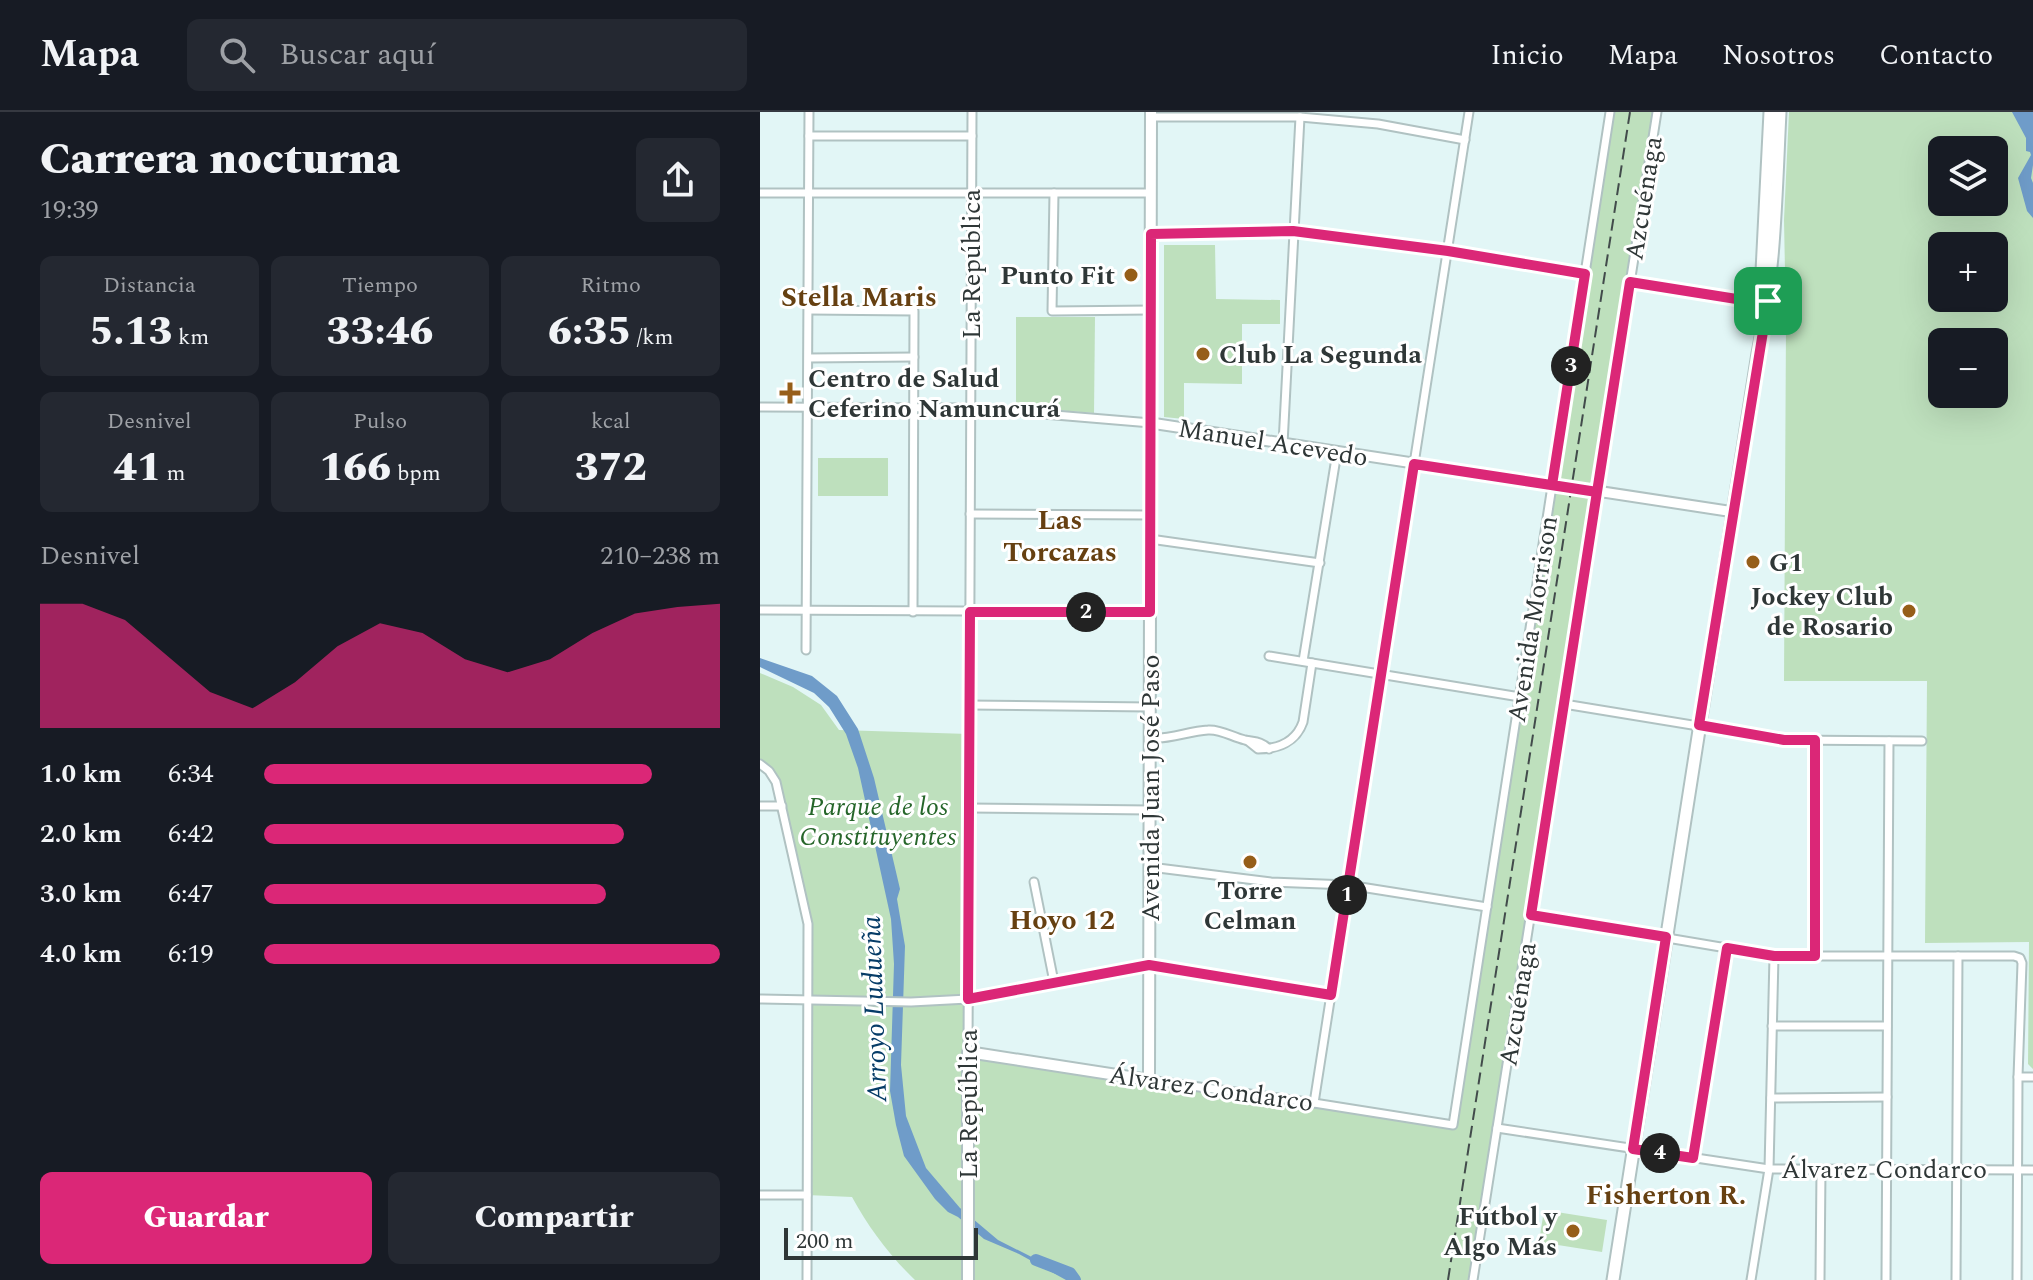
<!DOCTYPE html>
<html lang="es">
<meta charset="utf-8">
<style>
:root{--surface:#171b24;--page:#242831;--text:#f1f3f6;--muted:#9ea1a6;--line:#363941;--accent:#db2777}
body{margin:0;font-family:Spectral,serif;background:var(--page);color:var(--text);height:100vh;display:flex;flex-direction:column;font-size:30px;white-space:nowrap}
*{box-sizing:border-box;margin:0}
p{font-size:26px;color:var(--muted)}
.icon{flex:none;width:44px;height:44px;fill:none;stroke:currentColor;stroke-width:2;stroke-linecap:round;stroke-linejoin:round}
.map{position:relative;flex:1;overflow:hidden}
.details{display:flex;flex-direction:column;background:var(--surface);width:760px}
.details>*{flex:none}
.buttons{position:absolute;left:1168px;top:24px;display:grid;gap:16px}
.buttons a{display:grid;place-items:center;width:80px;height:80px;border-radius:12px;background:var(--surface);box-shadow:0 8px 32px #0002;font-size:40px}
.scale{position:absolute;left:24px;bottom:20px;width:194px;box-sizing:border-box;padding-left:8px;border:4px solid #2f3737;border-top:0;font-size:22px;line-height:28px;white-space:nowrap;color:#2f3737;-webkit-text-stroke:6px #fff;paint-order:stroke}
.pin{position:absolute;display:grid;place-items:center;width:68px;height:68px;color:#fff;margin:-34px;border-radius:16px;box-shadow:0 4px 12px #0006}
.km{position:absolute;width:40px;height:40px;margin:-20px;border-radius:50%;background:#222;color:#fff;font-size:22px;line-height:40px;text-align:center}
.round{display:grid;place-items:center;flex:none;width:84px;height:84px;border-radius:12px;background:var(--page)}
.head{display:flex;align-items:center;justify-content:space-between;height:136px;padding:0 40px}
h1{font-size:44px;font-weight:800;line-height:60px}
.stats{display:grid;grid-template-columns:repeat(3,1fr);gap:12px;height:136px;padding:8px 40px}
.stats div{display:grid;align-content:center;border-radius:12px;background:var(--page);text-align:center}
.stats b{font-size:40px;font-weight:800}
.stats small{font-size:22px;font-weight:400}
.stats p{font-size:22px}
.chart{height:224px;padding:16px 40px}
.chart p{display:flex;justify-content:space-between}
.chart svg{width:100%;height:144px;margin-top:8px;fill:var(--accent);opacity:.7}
.cta{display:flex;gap:16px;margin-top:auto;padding:16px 40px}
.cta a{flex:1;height:92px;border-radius:12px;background:var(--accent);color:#fff;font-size:32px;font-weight:800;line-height:92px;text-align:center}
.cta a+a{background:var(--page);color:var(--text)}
ul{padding:0 40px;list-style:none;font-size:26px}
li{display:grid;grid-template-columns:128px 96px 1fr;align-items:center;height:60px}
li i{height:20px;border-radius:10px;background:var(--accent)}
header{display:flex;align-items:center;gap:48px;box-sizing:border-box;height:112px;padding:0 40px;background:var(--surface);border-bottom:2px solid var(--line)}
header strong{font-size:38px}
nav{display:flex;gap:44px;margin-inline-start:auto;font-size:28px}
.search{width:560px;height:72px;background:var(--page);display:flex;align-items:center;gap:20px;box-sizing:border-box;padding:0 28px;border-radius:12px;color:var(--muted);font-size:30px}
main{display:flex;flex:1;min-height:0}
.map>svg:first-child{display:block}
.green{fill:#bee0bd;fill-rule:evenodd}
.water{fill:#6f9cc9}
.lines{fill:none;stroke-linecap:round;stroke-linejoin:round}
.river{stroke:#6f9cc9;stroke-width:12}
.minor-casing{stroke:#b0c2c2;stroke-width:11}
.tertiary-casing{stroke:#b0c2c2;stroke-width:13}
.secondary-casing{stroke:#b0c2c2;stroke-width:14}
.primary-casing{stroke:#b0c2c2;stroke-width:15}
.minor{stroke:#fff;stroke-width:7}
.tertiary{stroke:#fff;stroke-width:9}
.secondary{stroke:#fff;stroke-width:10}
.primary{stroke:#fff;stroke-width:11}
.rail{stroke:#424b4b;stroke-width:2;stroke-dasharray:12 6;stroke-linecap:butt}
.route-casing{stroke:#fff;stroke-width:16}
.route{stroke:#db2777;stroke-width:10}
.poi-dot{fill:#965e19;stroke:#fff;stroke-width:3}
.labels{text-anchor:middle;stroke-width:6;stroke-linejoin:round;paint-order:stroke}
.street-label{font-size:26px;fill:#2f3737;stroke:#fff}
.poi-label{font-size:26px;font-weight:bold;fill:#2f3737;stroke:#fff;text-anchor:end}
.park-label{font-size:26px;font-style:italic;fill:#26662a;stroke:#fff}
.neighbourhood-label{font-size:28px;font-weight:bold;fill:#664011;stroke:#fff}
.water-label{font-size:28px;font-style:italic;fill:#063c67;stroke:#fff}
</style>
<header>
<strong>Mapa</strong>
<div class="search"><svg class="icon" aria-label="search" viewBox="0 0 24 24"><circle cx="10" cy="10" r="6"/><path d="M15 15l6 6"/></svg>Buscar aquí</div>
<nav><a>Inicio</a><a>Mapa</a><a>Nosotros</a><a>Contacto</a></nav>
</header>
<main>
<section class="details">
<div class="head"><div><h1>Carrera nocturna</h1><p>19:39</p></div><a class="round"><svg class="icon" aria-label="share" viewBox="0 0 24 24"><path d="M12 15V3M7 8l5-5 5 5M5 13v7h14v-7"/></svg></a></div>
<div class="stats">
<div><p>Distancia</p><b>5.13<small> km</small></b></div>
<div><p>Tiempo</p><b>33:46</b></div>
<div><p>Ritmo</p><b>6:35<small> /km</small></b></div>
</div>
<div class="stats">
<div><p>Desnivel</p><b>41<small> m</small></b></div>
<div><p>Pulso</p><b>166<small> bpm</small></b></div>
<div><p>kcal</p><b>372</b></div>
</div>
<div class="chart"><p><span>Desnivel</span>210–238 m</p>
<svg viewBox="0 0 160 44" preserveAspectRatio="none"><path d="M0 44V6L10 6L20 11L30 22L40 33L50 38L60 30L70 19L80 12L90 15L100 23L110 27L120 23L130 15L140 9L150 7L160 6V44z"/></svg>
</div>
<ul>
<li><b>1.0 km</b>6:34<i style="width:85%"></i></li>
<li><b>2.0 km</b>6:42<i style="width:79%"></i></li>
<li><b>3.0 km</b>6:47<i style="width:75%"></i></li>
<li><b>4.0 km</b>6:19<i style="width:100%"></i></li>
</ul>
<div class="cta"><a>Guardar</a><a>Compartir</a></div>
</section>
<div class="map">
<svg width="1273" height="1168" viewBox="0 0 1273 1168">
<rect width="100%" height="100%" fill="#e2f6f6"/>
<g class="green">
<path d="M850,0H897L713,1168H155C129,1143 109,1116 92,1085L47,1083L48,812L16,670L0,652V561L33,575L61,593L79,618L209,622V940L693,1013Z"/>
<path d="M1029,0H1273V957L1268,952L1269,830L1165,831L1167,569H1024L1026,211L1024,108ZM1182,38H1234V90H1182ZM1182,134H1234V186H1182ZM1182,230H1234V282H1182Z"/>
<polygon points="404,133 455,133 456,187 520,188 520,212 482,212 482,272 424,271 424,307 404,305"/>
<polygon points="256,205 335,205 334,301 256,295"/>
<rect x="58" y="346" width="70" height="38"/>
<polygon points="784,1098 847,1108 842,1140 779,1130"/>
</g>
<g class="water">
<polygon points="1252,0 1273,0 1273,53 1271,66 1273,71 1273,106 1267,99 1258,66 1271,43 1270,40 1266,39 1266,26"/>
<polygon points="0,546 52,564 77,584 98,617 114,666 140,777 137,787 145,834 141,953 146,1004 166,1056 200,1096 238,1128 317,1168 306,1168 259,1142 224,1127 198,1105 188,1100 175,1087 144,1044 136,1013 130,979 134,852 131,807 98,656 86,622 69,595 54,581 0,555"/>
</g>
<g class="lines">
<polyline class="river" points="276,1148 310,1161 315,1168"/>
<g class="minor-casing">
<g id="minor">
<polyline points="391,5 540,5 618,12 705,28"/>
<polyline points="49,24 212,24"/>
<polyline points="0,81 391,81"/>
<polyline points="294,81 292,199 391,198"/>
<polyline points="391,122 533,119 688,139 825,162"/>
<polyline points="870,170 989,189 1003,189"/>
<polyline points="49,198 154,199 153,500"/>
<polyline points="49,246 154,245"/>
<polyline points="0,295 211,296 391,311"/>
<polyline points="523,332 540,5"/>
<polyline points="210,402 390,403"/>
<polyline points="390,427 560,451"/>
<polyline points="0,498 390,500"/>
<polyline points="46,538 49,0"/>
<polyline points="509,544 760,585"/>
<polyline points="543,549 577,340"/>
<polyline points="804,592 1024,628 1162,629"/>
<polyline points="209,593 390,595"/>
<path d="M390,626C410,628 428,619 448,618C461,617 472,625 485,628C495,630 501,629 509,637"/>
<path d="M488,629L498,637C518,637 536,630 543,610L552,551"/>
<polyline points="0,652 9,659 16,670 48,812 47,1168"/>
<polyline points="0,694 22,694"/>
<polyline points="209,696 390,698"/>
<polyline points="390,755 511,770 588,773 727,795"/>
<polyline points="274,770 294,870"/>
<polyline points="771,803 1014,844 1254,844 1260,846 1262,851 1258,965 1257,1168"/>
<polyline points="1055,844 1055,628"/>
<polyline points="0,887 151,890 208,887 389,853 571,883"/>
<polyline points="1012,914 1127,914"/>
<polyline points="208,940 212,0"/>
<polyline points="1258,965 1273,965"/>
<polyline points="389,968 554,991 693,1013 850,0"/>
<polyline points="1011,986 1127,985"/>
<polyline points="554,991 709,0"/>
<polyline points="737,1016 1009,1057 1273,1058"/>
<polyline points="933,1046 967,836"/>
<polyline points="0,1083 47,1083"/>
<polyline points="713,1168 897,0"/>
<polyline points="991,1168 1009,1057 1014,844"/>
<polyline points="1060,1168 1061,1058"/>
<polyline points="1126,1168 1129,629"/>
<polyline points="1196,1168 1198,844"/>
</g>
</g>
<g class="tertiary-casing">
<polyline id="tertiary" points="391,311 974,400"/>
</g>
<g class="secondary-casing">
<polyline id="secondary" points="208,1168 208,940 389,968 391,0"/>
</g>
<g class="primary-casing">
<g id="primary">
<polyline points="1000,199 1010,0"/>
<path d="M853,1168L998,241C1015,162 1016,81 1020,0"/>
</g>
</g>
<use href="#minor" class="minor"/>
<use href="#tertiary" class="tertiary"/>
<use href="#secondary" class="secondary"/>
<use href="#primary" class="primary"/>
<polyline class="rail" points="688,1168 870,0"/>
</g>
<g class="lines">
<g class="route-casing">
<polyline id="route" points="1008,189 989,189 870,170 837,380 654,352 571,883 389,853 208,887 210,500 390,500 391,122 533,119 688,139 825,162 792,373 837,380 771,803 906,825 873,1037 933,1046 967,836 1014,844 1055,844 1055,628 1024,628 939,613 1008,189"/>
</g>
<use href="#route" class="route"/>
</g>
<g class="poi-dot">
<circle cx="371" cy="163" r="8"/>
<circle cx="443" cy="242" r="8"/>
<path d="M26 269h8v8h8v8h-8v8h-8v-8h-8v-8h8z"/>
<circle cx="993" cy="450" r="8"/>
<circle cx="1149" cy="499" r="8"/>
<circle cx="490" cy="750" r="8"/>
<circle cx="813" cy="1119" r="8"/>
</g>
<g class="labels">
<g class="street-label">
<text transform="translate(883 86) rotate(-81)" y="9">Azcuénaga</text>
<text transform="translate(211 152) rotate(-90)" y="9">La República</text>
<text transform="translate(513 330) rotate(9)" y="9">Manuel Acevedo</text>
<text transform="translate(772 507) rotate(-81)" y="9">Avenida Morrison</text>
<text transform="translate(390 676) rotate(-90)" y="9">Avenida Juan José Paso</text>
<text transform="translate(757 892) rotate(-81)" y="9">Azcuénaga</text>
<text transform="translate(451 976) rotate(8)" y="9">Álvarez Condarco</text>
<text transform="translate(208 992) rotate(-90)" y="9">La República</text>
<text x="1124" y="1066">Álvarez Condarco</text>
</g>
<g class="poi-label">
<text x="355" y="172">Punto Fit</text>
<text x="459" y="251" text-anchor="start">Club La Segunda</text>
<text x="48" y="275" text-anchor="start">Centro de Salud<tspan x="48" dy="30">Ceferino Namuncurá</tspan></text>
<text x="1009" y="459" text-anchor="start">G1</text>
<text x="1133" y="493">Jockey Club<tspan x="1133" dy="30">de Rosario</tspan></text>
<text x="490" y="787" text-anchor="middle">Torre<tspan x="490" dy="30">Celman</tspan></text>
<text x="797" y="1113">Fútbol y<tspan x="797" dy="30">Algo Más</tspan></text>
</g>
<g class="park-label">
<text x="118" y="703">Parque de los<tspan x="118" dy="30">Constituyentes</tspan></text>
</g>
<g class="neighbourhood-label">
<text x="99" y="194">Stella Maris</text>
<text x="300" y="417">Las<tspan x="300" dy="32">Torcazas</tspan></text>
<text x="302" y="817">Hoyo 12</text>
<text x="906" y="1092">Fisherton R.</text>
</g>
<g class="water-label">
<text transform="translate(113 897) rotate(-92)" y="10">Arroyo Ludueña</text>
</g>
</g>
</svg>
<div class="buttons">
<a><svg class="icon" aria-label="layers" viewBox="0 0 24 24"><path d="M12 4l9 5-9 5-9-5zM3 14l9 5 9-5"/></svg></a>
<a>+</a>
<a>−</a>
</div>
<div class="scale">200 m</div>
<div class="pin" style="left:1008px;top:189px;background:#1e9e55"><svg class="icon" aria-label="arrive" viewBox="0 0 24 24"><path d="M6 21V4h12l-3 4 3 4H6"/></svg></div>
<b class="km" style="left:587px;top:783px">1</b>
<b class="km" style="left:326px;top:500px">2</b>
<b class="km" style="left:811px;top:254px">3</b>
<b class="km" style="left:900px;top:1041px">4</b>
</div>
</main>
